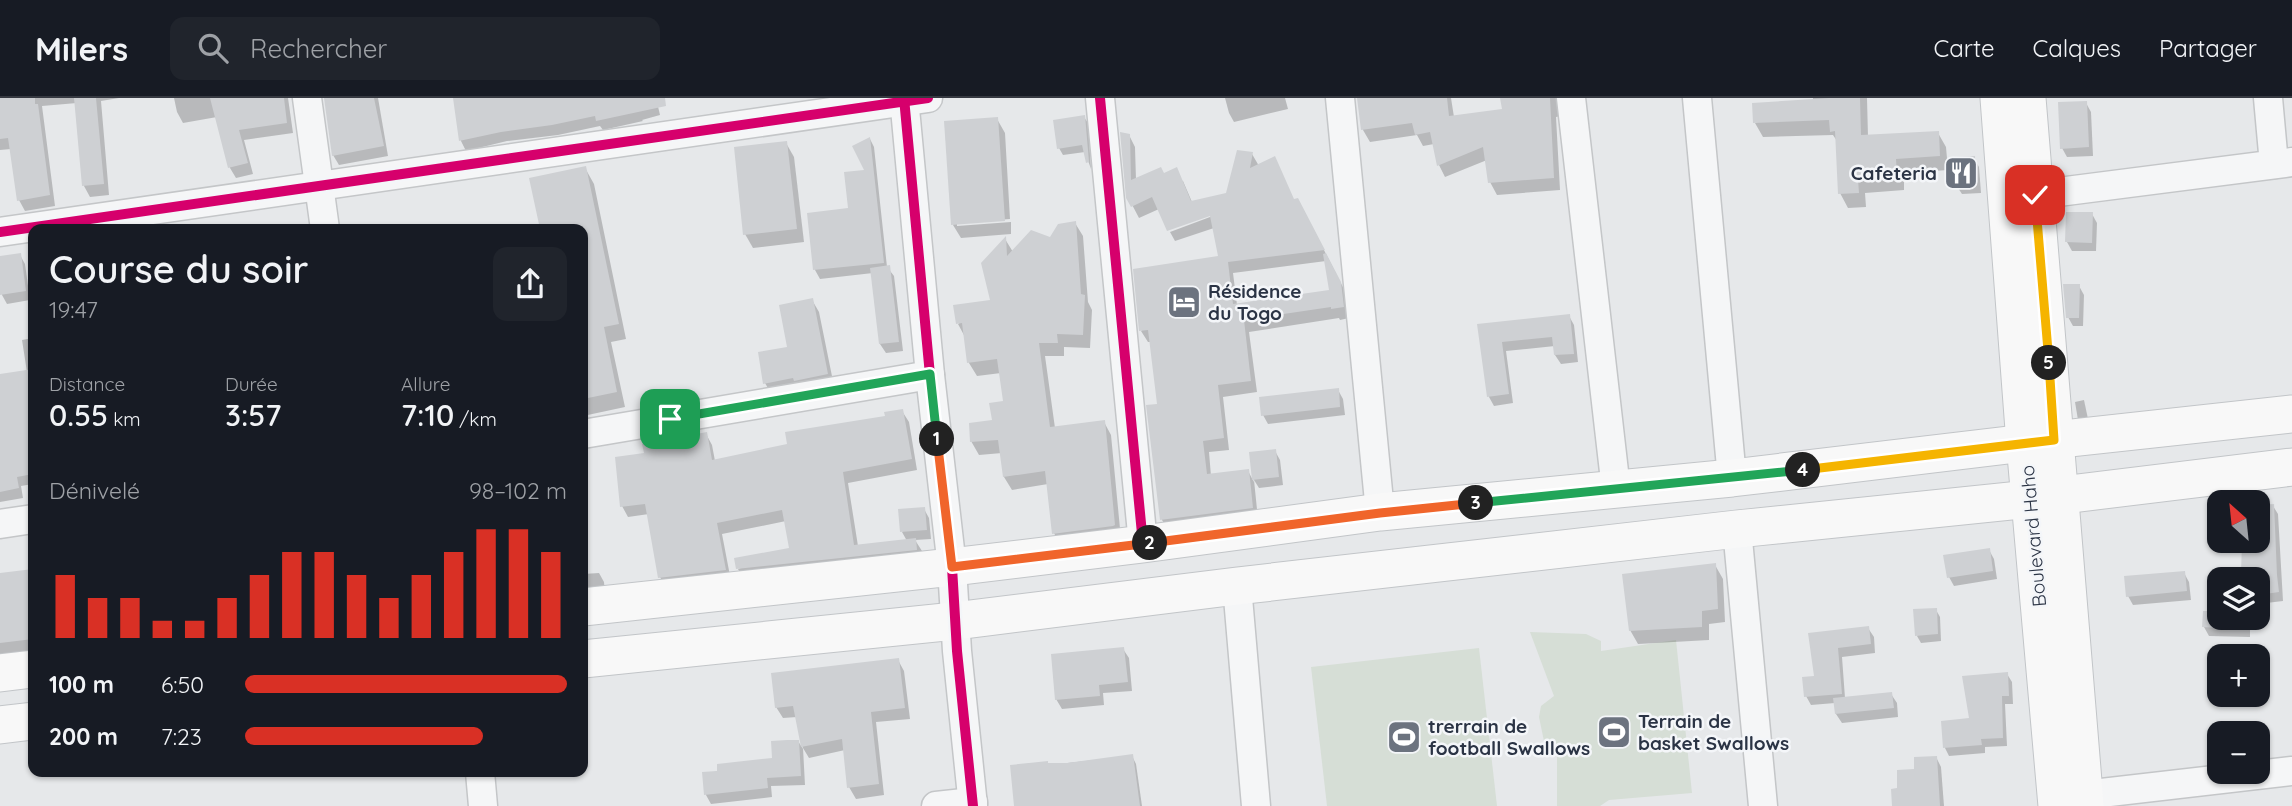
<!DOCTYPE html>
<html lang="fr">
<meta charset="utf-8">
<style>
:root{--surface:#171b24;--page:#20242c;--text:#f1f3f6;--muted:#9ea1a6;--line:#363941;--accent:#d93025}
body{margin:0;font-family:Quicksand,sans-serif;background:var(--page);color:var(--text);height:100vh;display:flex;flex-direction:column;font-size:26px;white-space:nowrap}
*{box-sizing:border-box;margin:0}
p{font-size:23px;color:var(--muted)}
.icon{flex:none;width:38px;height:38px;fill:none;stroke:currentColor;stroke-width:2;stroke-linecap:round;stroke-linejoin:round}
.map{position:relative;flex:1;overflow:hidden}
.drawer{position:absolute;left:28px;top:126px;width:560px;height:553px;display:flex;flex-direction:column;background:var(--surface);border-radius:14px;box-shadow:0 2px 5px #0004}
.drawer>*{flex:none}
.needle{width:46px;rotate:333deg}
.tools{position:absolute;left:2207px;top:392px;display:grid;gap:14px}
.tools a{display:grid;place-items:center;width:63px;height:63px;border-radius:14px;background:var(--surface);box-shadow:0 2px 5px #0004;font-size:35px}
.pin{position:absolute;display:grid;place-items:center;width:60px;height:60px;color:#fff;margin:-30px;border-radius:14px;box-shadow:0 4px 10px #0006}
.km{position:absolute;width:35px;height:35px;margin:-18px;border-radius:50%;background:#222;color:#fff;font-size:19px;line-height:35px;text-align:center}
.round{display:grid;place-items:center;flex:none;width:74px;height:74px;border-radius:14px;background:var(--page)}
.headline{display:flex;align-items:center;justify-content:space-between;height:119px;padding:0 21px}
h1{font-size:38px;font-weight:600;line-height:52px}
.metrics{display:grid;grid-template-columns:repeat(3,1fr);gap:10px;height:119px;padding:7px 21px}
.metrics div{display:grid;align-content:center}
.metrics b{font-size:30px;font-weight:600}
.metrics small{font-size:19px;font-weight:400}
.metrics p{font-size:19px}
.chart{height:196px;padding:14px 21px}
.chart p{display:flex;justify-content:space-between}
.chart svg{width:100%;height:126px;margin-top:7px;stroke:var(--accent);stroke-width:6}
ul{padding:0 21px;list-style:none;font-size:23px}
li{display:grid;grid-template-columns:112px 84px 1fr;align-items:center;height:52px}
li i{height:18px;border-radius:9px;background:var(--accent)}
header{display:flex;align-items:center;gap:42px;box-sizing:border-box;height:98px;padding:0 35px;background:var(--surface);border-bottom:2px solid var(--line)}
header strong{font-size:33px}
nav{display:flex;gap:38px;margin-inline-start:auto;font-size:24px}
.search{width:490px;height:63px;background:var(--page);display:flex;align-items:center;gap:18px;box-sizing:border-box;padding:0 24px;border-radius:14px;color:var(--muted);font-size:26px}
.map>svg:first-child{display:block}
.green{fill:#d6ded6}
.shadow{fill:#0003;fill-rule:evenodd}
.building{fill:#ced0d3}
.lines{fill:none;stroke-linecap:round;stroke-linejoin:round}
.minor-casing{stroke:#c4c6c8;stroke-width:31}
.major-casing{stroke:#c2c5c8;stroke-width:39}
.minor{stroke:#f5f6f7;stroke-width:28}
.major{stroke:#f8f8f8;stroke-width:37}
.cycleway-casing{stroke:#f4f6f9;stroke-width:15}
.cycleway{stroke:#d6006c;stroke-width:10}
.split-1-casing{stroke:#fff;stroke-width:14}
.split-2-casing{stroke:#fff;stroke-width:14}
.split-3-casing{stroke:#fff;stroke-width:14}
.split-4-casing{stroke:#fff;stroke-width:14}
.split-5-casing{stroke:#fff;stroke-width:14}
.split-6-casing{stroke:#fff;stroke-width:14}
.split-1{stroke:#22a559;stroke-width:9}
.split-2{stroke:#f0652b;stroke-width:9}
.split-3{stroke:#f0652b;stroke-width:9}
.split-4{stroke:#22a559;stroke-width:9}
.split-5{stroke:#f5b400;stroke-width:9}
.split-6{stroke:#f5b400;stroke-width:9}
.labels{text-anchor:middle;stroke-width:5;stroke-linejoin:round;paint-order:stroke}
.poi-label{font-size:19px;font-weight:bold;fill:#2b3445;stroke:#f4f6f9;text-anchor:start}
.street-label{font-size:19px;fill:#2b3445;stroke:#f4f6f9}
</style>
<header>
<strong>Milers</strong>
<div class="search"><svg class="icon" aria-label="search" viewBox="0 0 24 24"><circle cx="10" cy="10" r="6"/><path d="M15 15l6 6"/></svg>Rechercher</div>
<nav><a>Carte</a><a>Calques</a><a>Partager</a></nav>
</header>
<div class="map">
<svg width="2292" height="708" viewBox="0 0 2292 708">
<rect width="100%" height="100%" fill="#e6e8ea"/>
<g class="green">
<polygon points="1530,534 1586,536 1601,543 1601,553 1676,542 1692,695 1609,702 1600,708 1557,708 1557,654 1545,648 1539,619 1541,608 1554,598"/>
<polygon points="1479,550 1497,708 1327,708 1311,569"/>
</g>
<g class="shadow">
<polygon points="0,0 119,0 101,3 109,97 90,99 84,88 77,5 42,8 55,108 25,113 19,102 11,51 0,52"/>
<polygon points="174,0 288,0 293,35 244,42 253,76 236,80 230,70 217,19 183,25 177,14"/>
<polygon points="325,0 378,0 388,58 339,67 333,57"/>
<polygon points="454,0 656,0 660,17 642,22 643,23 603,32 600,28 558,37 507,43 466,53 461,43"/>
<polygon points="1225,0 1285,0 1288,11 1234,24 1229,15"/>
<polygon points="1359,0 1451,0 1454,19 1504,12 1502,0 1560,0 1561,18 1556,19 1560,92 1497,97 1490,84 1487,62 1445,79 1439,67 1434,46 1423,48 1417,37 1370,44 1363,32"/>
<polygon points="1813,0 1867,0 1868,39 1938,35 1946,49 1948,72 1904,75 1904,92 1865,95 1866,109 1848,110 1840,95 1837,43 1833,37 1763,39 1755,25 1813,4"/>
<polygon points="2086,5 2091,14 2093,58 2067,59 2062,50"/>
<polygon points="1084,19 1088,25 1091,71 1085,54 1063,57 1059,50"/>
<polygon points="997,21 1005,35 1010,121 957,125 957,128 1011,124 1011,136 961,140 953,127"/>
<path d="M1129,37L1135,49L1136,82L1164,77L1183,83L1192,104L1227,96L1252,56L1259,68L1304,113L1347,197L1349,220L1340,222L1339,220L1249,234L1257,294L1223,299L1229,352L1209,354L1211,378L1248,373L1254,384L1251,356L1275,353L1280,362L1283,387L1259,390L1254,382L1258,421L1169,433L1162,422L1148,308L1159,307L1151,244H1148L1141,233L1220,160L1214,130L1175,143L1170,134L1218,116L1159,111L1139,120L1128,99ZM1326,163L1331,193L1237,207L1233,175Z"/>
<polygon points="870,41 874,49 887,169 894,178 903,253 886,255 880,246 873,175 820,181 815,172 809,116 850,111 866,73"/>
<polygon points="786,45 794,59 804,144 753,150 745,136"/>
<polygon points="1974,60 1979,69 1981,95 1962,96 1956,87"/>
<polygon points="585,70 594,86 626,241 611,244 625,309 583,318 583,282 586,282 583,266 583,131 542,131 531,81"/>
<polygon points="2092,116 2097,125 2096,153 2072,153 2067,144"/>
<polygon points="1075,125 1083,138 1088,204 1092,212 1090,250 1064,249 1064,258 1045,258 1055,330 1104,324 1111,337 1121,441 1061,449 1054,435 1048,386 1012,392 1004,379 1002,355 979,357 971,343 994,324 1005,305 1001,275 977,278 969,265 965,239 958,226 993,203 1005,141 1013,154 1051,142"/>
<polygon points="20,157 25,166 30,202 7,206 2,197 0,160"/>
<polygon points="2079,188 2084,197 2083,228 2073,228 2068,219"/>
<polygon points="812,202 819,214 834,288 772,297 765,285 789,250"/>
<polygon points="1569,218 1574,227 1578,264 1561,266 1555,257 1555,248 1506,253 1513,305 1494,308 1489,299 1479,227"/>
<polygon points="33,240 33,386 21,388 23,400 0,404 0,277 27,274 22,242"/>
<polygon points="1338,292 1343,301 1345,317 1268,326 1263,317"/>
<polygon points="2084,302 2088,321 2078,322 2075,304"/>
<polygon points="902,313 909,324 917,372 848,385 858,448 907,443 902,434 924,411 929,420 931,441 915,442 922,453 923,462 744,482 738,471 791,452 786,423 722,436 731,483 666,490 660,479 649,416 628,419 622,408 646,357 706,336 712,347 715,363 789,348 887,319"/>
<polygon points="2273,408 2278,416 2283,503 2258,506 2258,481 2247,481 2243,475 2243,443 2258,443 2258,411"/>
<polygon points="1989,452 1994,461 1997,481 1954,488 1949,479"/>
<polygon points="1715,467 1723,481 1725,524 1709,526 1709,542 1638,546 1630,532"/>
<polygon points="33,473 33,555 0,558 0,477"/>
<polygon points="599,475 604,484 605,495 583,498 583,476"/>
<polygon points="2184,475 2189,484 2191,502 2133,507 2128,498"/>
<polygon points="1936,512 1940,519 1941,543 1921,545 1917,538"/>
<polygon points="2219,515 2219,520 2247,520 2250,525 2250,539 2209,538 2204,529"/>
<polygon points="1868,530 1874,539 1875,555 1842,559 1845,600 1891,596 1897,605 1898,619 1842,625 1836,616 1835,605 1811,607 1806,598 1815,580 1810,536"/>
<polygon points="1123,551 1129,560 1132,593 1103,595 1104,607 1062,611 1056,601"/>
<polygon points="898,562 904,573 910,621 876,624 884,697 856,701 849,689 845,652 809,660 803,650 805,687 771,688 772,699 711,706 706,697 704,676 774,662 798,643 803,651 797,619 783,620 776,609"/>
<polygon points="2007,576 2012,584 2013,606 2005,606 2007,648 1985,649 1985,655 1949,658 1945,650 1943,624 1971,621"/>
<polygon points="1132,658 1136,666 1142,708 1016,708 1049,667"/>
<polygon points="1936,659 1941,669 1944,708 1894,708 1899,692"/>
</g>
<g class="building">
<polygon points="0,0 35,0 35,6 38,6 50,97 17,103 8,40 0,41"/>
<polygon points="74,0 96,0 104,86 82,88"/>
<polygon points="210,0 284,0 287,25 239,32 248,65 228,70"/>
<polygon points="324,0 374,0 384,48 332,58"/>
<polygon points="453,0 665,0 666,8 596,23 595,18 552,27 501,34 459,43"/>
<polygon points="1357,0 1447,0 1449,18 1502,11 1500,0 1550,0 1554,80 1488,85 1483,49 1437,68 1430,34 1415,37 1412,25 1361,32"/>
<polygon points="1829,0 1860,0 1861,37 1939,33 1940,58 1896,61 1897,78 1858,81 1859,95 1838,96 1835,33 1830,34 1829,22 1753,25 1752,5"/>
<polygon points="2087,3 2089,49 2060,51 2058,4"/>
<polygon points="1085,17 1089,64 1086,65 1082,47 1057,51 1053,22"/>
<polygon points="998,19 1005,123 951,127 944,23"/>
<polygon points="1120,34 1130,36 1131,82 1161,69 1164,75 1177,69 1191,103 1226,95 1237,52 1253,54 1250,70 1275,58 1294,101 1298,100 1325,152 1228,164 1233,206 1329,192 1323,156 1326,155 1341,184 1344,209 1331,211 1331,209 1244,222 1251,283 1218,287 1224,340 1203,343 1207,376 1249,371 1253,410 1160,422 1146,307 1157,306 1148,232 1139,233 1133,171 1218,158 1210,118 1167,133 1152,99 1131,109 1126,100"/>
<polygon points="870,39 884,165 813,172 807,115 848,110 844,74 864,72 852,48"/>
<polygon points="787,43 797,131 743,137 734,49"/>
<polygon points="1975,58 1976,87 1955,88 1953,59"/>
<polygon points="586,68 619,226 604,229 617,294 588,300 583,275 583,131 540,131 529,80"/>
<polygon points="2066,114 2093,114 2092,145 2065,144"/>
<polygon points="1076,123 1081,196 1085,197 1083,237 1057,236 1058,245 1039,245 1050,329 1105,322 1115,427 1113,428 1052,436 1045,373 1003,379 998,342 970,344 969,325 992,322 989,305 1003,303 997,261 967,265 962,225 956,226 953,207 990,202 981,165 1006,138 1007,158 1031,132 1050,139 1058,126"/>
<polygon points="21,155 26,193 0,197 0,158"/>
<polygon points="890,167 899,244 879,246 870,170"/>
<polygon points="2063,186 2080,186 2079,220 2066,220"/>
<polygon points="813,200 828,276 794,283 793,280 763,286 758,254 787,249 779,207"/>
<polygon points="1570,216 1574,256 1554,257 1552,239 1502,244 1509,296 1487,299 1477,226"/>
<polygon points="33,271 33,376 17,379 19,390 0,394 0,276"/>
<polygon points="1339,290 1340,309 1261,318 1259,299"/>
<polygon points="903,311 912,361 843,374 854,447 916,440 917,452 736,471 734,460 789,450 782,412 717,425 726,472 658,480 645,406 620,409 615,359 644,355 642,346 707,334 712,362 787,346 785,334 885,318 884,314"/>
<polygon points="1276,351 1279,379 1252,382 1249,354"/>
<polygon points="2274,406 2277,477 2279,494 2258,497 2258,475 2241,476 2242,443 2258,443 2258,407"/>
<polygon points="925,409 927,432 900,434 898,411"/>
<polygon points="1990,450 1993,473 1947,480 1943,457"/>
<polygon points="1716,465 1718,511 1702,513 1702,529 1629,533 1622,476"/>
<polygon points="33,471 33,541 0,545 0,475"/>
<polygon points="2185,473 2187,493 2126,499 2124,478"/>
<polygon points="1937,510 1938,536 1915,538 1913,511"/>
<polygon points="2203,513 2219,513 2219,530 2202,529"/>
<polygon points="1869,528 1871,546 1838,550 1842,596 1804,599 1802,579 1814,578 1808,535"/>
<polygon points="1124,549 1128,584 1099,587 1100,598 1055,602 1051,556"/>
<polygon points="899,560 905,610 871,614 879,686 847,690 842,641 801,649 793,608 775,610 771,575"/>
<polygon points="2008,574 2009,598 2002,598 2003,640 1981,641 1982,647 1943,650 1941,623 1969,620 1962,578"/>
<polygon points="1892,594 1894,610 1835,616 1833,600"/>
<polygon points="787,642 799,642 801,678 767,680 768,690 704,697 702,674 717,673 717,666 772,660 771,643"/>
<polygon points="1133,656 1140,708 1014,708 1010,667 1048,663 1048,665 1067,665"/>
<polygon points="1937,658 1940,708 1892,708 1891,691 1897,690 1897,672 1914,671 1914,659"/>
</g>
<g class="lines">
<g class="minor-casing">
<g id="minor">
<polyline points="307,0 325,131"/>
<polyline points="904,0 930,277 952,469 957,553 973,708"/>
<polyline points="1100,0 1143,446"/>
<polyline points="1340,0 1380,414"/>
<polyline points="1571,0 1616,391"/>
<polyline points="1697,0 1732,380"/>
<polyline points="2268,0 2274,66"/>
<polyline points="2035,97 2292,64"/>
<polyline points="0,134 928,0"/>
<polyline points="583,336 930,277"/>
<polyline points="0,426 33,421"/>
<polyline points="1737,431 1763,708"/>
<polyline points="1237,488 1256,708"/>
<polyline points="480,674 483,708"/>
<polyline points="2084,697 2292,673"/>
<polyline points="936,708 973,704"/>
</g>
</g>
<g class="major-casing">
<g id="major">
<polyline points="1999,0 2025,345 2057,708"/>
<polyline points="2027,0 2085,708"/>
<polyline points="583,509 952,469 1143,446 1380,414 1732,380 2025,345 2292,316"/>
<polyline points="583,561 955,523 1237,488 1737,431 2030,401 2292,369"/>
<polyline points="0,575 33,571"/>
<polyline points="0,627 33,623"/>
</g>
</g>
<use href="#minor" class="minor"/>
<use href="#major" class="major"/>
<g class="cycleway-casing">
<g id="cycleway">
<polyline points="904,0 930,277 952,469 957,553 973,708"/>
<polyline points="1100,0 1143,446"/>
<polyline points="0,134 928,0"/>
</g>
</g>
<use href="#cycleway" class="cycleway"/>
</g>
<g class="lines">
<g class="split-1-casing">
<polyline id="split-1" points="670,321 930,276 937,341"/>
</g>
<g class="split-2-casing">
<polyline id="split-2" points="937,341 952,469 1150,445"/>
</g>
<g class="split-3-casing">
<polyline id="split-3" points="1150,445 1380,415 1476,405"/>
</g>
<g class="split-4-casing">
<polyline id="split-4" points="1476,405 1803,372"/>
</g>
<g class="split-5-casing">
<polyline id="split-5" points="1803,372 2054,342 2049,265"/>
</g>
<g class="split-6-casing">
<polyline id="split-6" points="2035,97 2049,265"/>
</g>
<use href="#split-1" class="split-1"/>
<use href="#split-2" class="split-2"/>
<use href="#split-3" class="split-3"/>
<use href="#split-4" class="split-4"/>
<use href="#split-5" class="split-5"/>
<use href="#split-6" class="split-6"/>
</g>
<defs>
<g id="restaurant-square" transform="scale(1.75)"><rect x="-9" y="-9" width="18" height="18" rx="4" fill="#6c737f" stroke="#f4f6f9"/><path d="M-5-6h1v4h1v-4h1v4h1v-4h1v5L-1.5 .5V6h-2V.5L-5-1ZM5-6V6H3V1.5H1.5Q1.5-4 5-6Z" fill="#fff"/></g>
<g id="hotel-square" transform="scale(1.75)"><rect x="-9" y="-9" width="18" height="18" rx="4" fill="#6c737f" stroke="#f4f6f9"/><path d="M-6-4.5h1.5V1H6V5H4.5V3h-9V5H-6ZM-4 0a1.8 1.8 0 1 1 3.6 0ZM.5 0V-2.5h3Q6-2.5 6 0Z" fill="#fff"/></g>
<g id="stadium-square" transform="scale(1.75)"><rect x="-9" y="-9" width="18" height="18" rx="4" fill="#6c737f" stroke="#f4f6f9"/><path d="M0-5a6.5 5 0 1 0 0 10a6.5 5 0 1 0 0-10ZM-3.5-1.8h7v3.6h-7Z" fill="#fff"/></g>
</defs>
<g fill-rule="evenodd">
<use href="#restaurant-square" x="1961" y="75"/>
<use href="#hotel-square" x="1184" y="204"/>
<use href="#stadium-square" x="1614" y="634"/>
<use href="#stadium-square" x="1404" y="639"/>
</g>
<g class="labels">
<g class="poi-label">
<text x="1937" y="82" text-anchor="end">Cafeteria</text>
<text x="1208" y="200">Résidence<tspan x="1208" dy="22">du Togo</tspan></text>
<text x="1638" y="630">Terrain de<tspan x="1638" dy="22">basket Swallows</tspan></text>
<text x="1428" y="635">trerrain de<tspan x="1428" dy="22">football Swallows</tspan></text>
</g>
<g class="street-label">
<text transform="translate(2033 438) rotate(-95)" y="7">Boulevard Haho</text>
</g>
</g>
</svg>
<div class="tools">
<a><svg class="needle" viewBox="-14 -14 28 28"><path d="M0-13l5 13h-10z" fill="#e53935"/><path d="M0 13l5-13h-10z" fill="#9ea1a6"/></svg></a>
<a><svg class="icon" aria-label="layers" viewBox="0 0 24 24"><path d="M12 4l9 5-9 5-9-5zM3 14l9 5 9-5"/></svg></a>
<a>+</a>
<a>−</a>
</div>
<div class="pin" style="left:670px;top:321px;background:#1e9e55"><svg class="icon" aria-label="arrive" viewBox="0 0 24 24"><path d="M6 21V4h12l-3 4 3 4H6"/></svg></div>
<div class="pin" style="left:2035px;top:97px;background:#d93025"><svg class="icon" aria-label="check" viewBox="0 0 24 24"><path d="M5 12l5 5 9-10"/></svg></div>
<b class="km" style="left:937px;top:341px">1</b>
<b class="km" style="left:1150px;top:445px">2</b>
<b class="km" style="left:1476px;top:405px">3</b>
<b class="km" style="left:1803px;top:372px">4</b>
<b class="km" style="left:2049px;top:265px">5</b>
<section class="drawer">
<div class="headline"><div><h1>Course du soir</h1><p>19:47</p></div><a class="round"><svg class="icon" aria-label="share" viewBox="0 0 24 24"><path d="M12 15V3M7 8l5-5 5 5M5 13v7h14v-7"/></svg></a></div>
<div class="metrics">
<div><p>Distance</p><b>0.55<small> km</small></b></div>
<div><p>Durée</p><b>3:57</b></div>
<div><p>Allure</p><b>7:10<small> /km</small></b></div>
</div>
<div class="chart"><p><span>Dénivelé</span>98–102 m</p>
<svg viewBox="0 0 160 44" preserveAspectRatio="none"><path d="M5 44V22M15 44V30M25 44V30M35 44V38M45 44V38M55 44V30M65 44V22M75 44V14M85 44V14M95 44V22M105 44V30M115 44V22M125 44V14M135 44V6M145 44V6M155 44V14"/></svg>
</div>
<ul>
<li><b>100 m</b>6:50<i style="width:100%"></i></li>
<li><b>200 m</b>7:23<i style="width:74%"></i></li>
</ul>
</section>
</div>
